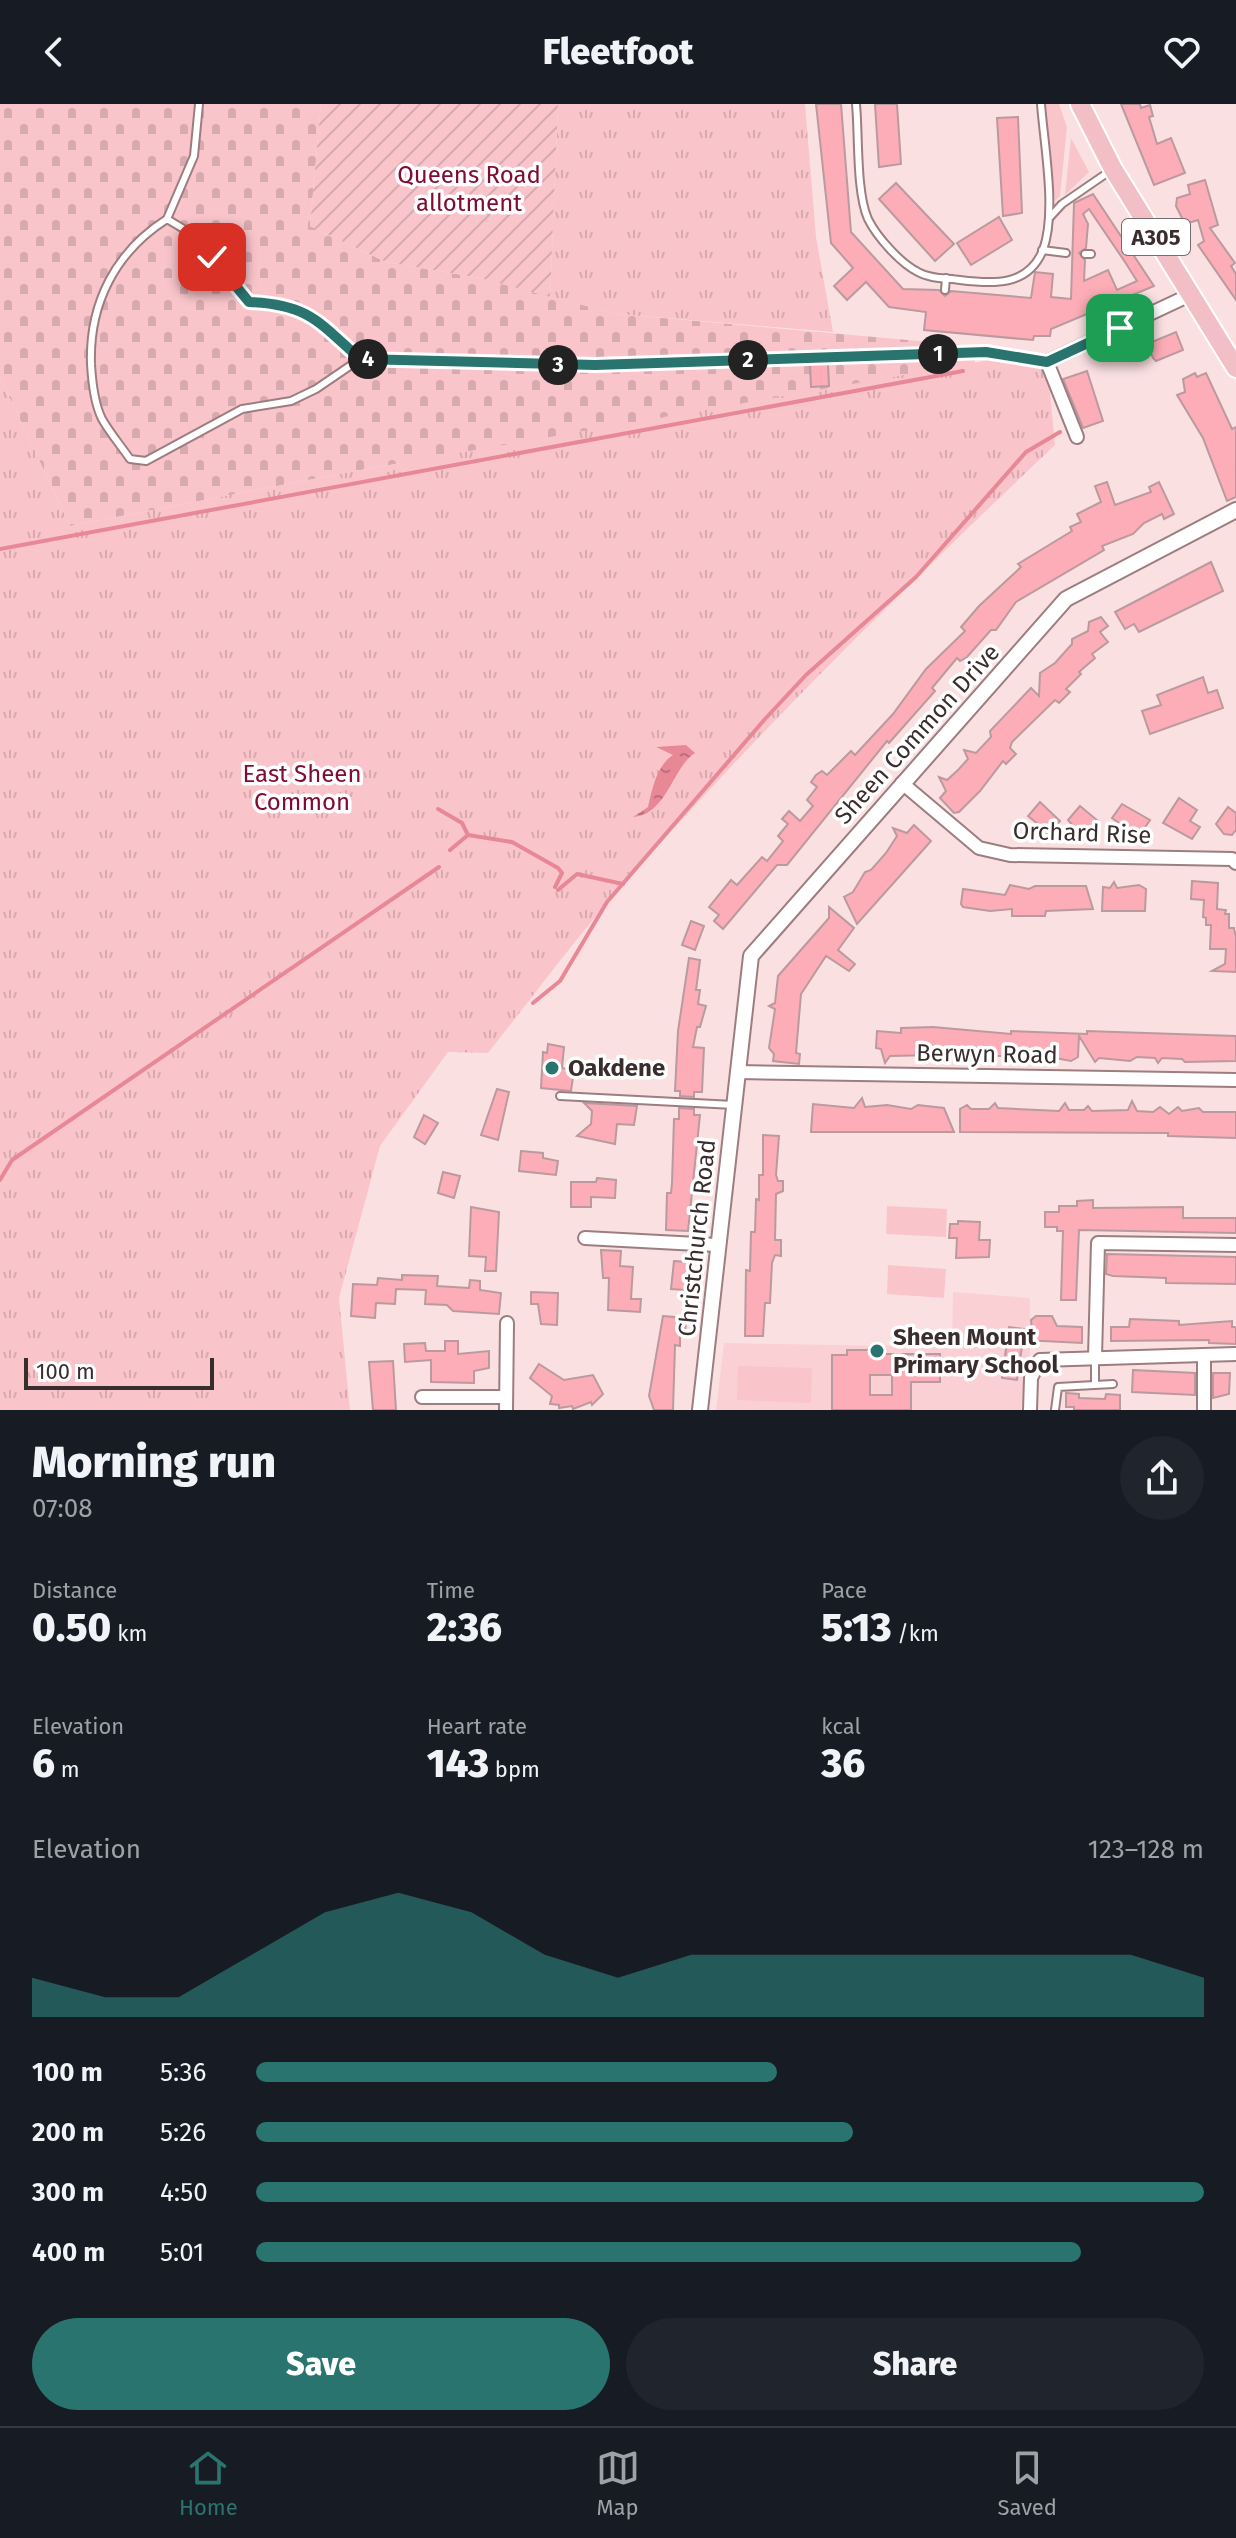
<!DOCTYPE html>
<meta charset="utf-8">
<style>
:root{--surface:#171b24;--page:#20242c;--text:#f1f3f6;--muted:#9ea1a6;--line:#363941;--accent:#2a7470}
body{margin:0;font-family:"Fira Sans",sans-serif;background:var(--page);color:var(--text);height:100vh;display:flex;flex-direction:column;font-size:30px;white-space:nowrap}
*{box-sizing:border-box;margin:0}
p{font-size:26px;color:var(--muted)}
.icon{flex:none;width:44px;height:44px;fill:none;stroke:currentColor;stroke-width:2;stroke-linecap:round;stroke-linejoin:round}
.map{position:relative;height:1306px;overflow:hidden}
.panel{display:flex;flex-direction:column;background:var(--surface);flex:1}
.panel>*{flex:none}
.scale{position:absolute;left:24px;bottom:20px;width:190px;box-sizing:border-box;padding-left:8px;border:4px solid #3a2d2e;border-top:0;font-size:22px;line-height:28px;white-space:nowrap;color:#3a2d2e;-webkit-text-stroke:6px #fff;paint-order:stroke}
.pin{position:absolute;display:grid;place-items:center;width:68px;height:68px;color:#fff;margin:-34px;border-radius:16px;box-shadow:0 4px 12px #0006}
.km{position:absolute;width:40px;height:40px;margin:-20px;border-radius:50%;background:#222;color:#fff;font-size:22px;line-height:40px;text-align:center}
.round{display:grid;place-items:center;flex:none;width:84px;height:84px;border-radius:42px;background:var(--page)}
.overview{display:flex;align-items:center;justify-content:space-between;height:136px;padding:0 32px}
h1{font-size:44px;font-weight:800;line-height:60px}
.figures{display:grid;grid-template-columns:repeat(3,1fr);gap:12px;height:136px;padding:8px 32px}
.figures div{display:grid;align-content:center}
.figures b{font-size:40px;font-weight:800}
.figures small{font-size:22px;font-weight:400}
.figures p{font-size:22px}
.chart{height:224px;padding:16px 32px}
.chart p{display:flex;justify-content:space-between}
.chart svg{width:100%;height:144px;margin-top:8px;fill:var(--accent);opacity:.7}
.cta{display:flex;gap:16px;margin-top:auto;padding:16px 32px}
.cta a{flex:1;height:92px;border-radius:48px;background:var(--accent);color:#fff;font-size:32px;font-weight:800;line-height:92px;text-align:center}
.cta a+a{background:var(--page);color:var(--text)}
ul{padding:0 32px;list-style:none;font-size:26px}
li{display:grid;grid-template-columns:128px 96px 1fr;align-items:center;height:60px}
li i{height:20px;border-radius:10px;background:var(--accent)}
header{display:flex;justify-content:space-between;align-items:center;height:104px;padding:0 32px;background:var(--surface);font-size:36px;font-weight:800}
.tab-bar{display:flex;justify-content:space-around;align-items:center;height:112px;border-top:2px solid var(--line);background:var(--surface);font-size:22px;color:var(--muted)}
.tab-bar a{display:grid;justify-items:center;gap:4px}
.tab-bar .selected{color:var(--accent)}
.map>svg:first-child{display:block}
.built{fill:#fad0d4}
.grass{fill:#f9c5cb}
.cemetery{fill:url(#cemetery-stones)}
.park{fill:url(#park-tufts)}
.garden{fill:url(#garden-furrows)}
.water{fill:url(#water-ripples)}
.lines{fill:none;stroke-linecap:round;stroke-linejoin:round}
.stream{stroke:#e88896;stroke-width:4}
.building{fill:#fdadb7;stroke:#ba9a9e;stroke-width:2;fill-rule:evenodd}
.service-casing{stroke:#9c7d80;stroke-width:10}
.minor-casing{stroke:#9c7d80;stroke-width:16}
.tertiary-casing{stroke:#9c7d80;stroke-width:18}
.primary-casing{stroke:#fff;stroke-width:22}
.service{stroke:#fff;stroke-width:6}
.minor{stroke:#fff;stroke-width:12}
.tertiary{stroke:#fff;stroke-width:14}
.primary{stroke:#f1bfc5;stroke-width:18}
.route-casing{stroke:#fff;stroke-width:16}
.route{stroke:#2a7470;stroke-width:10}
.poi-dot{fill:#2a7470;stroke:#fff;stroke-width:3}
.labels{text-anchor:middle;stroke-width:7;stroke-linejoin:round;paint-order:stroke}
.shield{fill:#fff;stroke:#756c6d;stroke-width:2}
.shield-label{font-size:22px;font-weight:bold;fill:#3a2d2e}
.park-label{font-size:24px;fill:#810c31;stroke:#fff}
.street-label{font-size:24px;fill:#3a2d2e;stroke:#fff}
.poi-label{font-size:24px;font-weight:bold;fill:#3a2d2e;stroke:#fff;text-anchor:start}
</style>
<header><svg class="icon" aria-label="back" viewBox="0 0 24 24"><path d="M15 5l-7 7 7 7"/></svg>Fleetfoot<svg class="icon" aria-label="heart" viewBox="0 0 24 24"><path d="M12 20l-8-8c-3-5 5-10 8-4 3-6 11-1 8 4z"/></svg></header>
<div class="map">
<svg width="1236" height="1306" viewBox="0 0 1236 1306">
<defs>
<pattern id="cemetery-stones" width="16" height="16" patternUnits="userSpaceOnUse" patternTransform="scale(2)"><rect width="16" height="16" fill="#f9c5cb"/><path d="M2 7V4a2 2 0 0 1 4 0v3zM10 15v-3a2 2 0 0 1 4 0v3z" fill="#d6aaaf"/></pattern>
<pattern id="park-tufts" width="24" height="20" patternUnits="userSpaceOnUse" patternTransform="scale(2)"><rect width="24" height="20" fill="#f9c5cb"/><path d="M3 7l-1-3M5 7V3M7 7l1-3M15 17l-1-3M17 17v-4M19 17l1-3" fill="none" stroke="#d6aaaf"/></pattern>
<pattern id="garden-furrows" width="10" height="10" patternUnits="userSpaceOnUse" patternTransform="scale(2)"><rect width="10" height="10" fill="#f9c5cb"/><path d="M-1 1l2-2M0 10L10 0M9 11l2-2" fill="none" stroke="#d6aaaf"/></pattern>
<pattern id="water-ripples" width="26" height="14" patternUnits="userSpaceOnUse" patternTransform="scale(2)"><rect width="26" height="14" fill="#e88896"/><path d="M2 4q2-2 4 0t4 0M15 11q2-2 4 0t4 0" fill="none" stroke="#bd707b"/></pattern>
</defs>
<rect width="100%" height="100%" fill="#fbe0e2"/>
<polygon class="built" points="953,1188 1030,1194 1030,1251 1025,1262 1021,1306 716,1306 724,1239 952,1243"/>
<g class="grass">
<polygon points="1044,0 1059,0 1067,23 1060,92 1055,97"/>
<polygon points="1071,34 1089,68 1065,91"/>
<polygon points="887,1102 947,1105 946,1133 886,1130"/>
<polygon points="888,1161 946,1165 944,1194 887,1190"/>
<polygon points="738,1262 812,1264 811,1299 737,1296"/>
</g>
<polygon class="cemetery" points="0,0 321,0 310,122 386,158 480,174 618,210 975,242 975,261 355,367 70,422 0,273"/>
<g class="park">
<polygon points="558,0 805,0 816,133 833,228 618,210 550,193"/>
<path d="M1035,248L1047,258L1055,341C905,483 758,628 621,783C574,836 532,894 488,949L448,948L380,1042L339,1194L350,1306H0V273L70,422L355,367Z"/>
</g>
<polygon class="garden" points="321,0 558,0 550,193 480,174 386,158 310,122"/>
<path class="water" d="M686,641L695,649C673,662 667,711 633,713L648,703C652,685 657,661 673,651L656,643Z"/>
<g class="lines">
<g class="stream">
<polyline points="0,445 963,267"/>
<polyline points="438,705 462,719 468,731"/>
<polyline points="450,746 468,731 512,738 558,764 562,769 555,783"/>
<polyline points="558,786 577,770 623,780"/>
<polyline points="533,899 560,877 607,798 765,615 806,571 916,473 1026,348 1060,328"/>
<polyline points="0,1076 12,1056 439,763"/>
</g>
</g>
<g class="building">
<path d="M816,0H841L851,128L903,185L939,186L945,192L951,187L1031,194L1035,168L1053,170L1051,193L1071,195L1074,99L1093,90L1154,182L1051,225L1050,232H1034L1033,236L924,226L926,208L889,203L866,178L847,196L834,182L853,164L831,139ZM1089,105L1125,158L1137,177L1117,186L1108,166L1084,177L1085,156L1079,149L1086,144L1088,120L1083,110Z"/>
<polygon points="875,0 897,0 901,60 879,63"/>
<polygon points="1121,0 1140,0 1141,4 1150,1 1153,12 1149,13 1157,40 1171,34 1185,69 1154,81"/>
<polygon points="1018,13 1022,109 1003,112 997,14"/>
<polygon points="1205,76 1218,121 1210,124 1235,159 1231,162 1236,170 1236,196 1198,141 1204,137 1198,116 1185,120 1176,102 1177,94 1190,90 1188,81"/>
<polygon points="896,79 954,140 935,157 879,95"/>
<polygon points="999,113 1012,136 971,161 957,139"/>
<polygon points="1176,228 1183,246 1156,257 1153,254 1147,240"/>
<polygon points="828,260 829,282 811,283 810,261"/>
<polygon points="1087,267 1103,317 1083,324 1063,275"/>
<polygon points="1195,269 1197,273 1206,269 1232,325 1236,323 1236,393 1227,397 1203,334 1177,291 1185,288 1183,275"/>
<polygon points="1107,378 1115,401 1151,388 1149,383 1159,378 1174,410 1164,415 1162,410 1144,419 1133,430 1102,442 1104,446 1016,498 996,526 991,526 967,553 960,557 957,554 932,584 935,587 889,639 887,637 787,761 777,761 723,825 714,817 719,811 709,803 731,776 737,781 762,753 767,757 783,737 778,732 788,720 782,715 789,707 800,717 813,702 807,696 817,683 811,678 816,671 822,667 827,671 851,647 855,651 893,610 926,565 965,527 961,523 979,502 1021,463 1018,460 1072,427 1070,423 1081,418 1077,410 1101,398 1095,382"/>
<polygon points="1211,458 1223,487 1139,528 1134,520 1125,525 1115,508"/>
<polygon points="1101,513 1108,522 1100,528 1108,538 1092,550 1095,554 1079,568 1081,570 1066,585 1070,588 1059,599 1055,596 1012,638 1010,644 1016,650 1006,660 1003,657 980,687 959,708 954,709 940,694 946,687 939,673 947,676 958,666 968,655 964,646 976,649 991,633 990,627 1031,584 1039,592 1040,569 1055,559 1072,540 1072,535 1088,527 1089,518"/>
<polygon points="1203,573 1208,589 1217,586 1223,604 1150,630 1142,607 1161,601 1157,591"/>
<polygon points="1179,694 1197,706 1190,717 1200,723 1192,735 1163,719"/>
<polygon points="1040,698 1060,717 1048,730 1043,725 1034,732 1038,720 1028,712"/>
<polygon points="1122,700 1150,716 1138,733 1112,714"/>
<polygon points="1080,702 1098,717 1086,730 1080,730 1068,716"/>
<polygon points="1228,703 1236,709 1236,726 1232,731 1224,730 1216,720"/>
<polygon points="914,721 931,737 857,820 844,793 853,788 865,768 871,766 886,749 897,732 893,724 907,729"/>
<polygon points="1192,777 1218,779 1217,805 1226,806 1225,810 1229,810 1229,824 1234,824 1236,833 1236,868 1212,867 1225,860 1226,845 1210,845 1211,821 1206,821 1206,814 1203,813 1204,796 1191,795"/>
<polygon points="1114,778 1117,784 1139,781 1146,785 1145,807 1102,807 1103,783 1110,784"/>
<polygon points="1010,781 1029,785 1035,782 1086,782 1093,805 1046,807 1045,812 1012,812 1012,805 990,807 963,803 961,800 963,785 1005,791"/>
<polygon points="829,803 854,824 838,846 855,860 849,867 826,852 801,890 796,949 800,950 799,960 773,957 774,950 769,944 775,905 769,902 775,899 778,872 829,814"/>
<polygon points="691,817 704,822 695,846 682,841"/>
<polygon points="689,854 700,856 696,886 700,886 698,900 706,902 700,923 697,923 693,943 704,944 702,988 694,988 694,993 680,992 680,987 675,987 678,927"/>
<polygon points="933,923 1011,930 1011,927 1087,930 1087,927 1236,932 1236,957 1185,958 1182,955 1162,954 1158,959 1155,954 1137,953 1130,957 1099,954 1095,958 1079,932 1078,953 1071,957 1050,953 1027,957 1008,952 974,952 970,956 955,943 955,952 942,956 938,951 890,952 885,959 881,945 876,944 877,927 901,929 901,924"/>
<polygon points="548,940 564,943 562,964 574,966 571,987 541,984 543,948 547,949"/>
<polygon points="497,985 509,988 498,1036 481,1031"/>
<polygon points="862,994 865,1003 887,1001 911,1005 918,1001 944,1004 954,1028 811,1028 813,1000 854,1004"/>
<polygon points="1132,997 1137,1007 1153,1008 1160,1003 1169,1010 1178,1003 1182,1007 1199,1004 1203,1008 1236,1008 1236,1034 1168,1032 1168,1029 960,1028 960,1005 967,1001 971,1005 989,1005 995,999 998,1004 1059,1007 1065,999 1069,1006 1084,1006 1088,1002 1092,1007 1128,1006"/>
<polygon points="584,999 637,1002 634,1021 617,1020 615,1040 577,1032 591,1020 592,1007"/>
<polygon points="679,1004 694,1005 694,1011 700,1011 688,1127 666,1126 667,1089 671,1089 672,1079 674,1015 679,1015"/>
<polygon points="424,1011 438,1019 425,1040 414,1033"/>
<polygon points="763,1031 779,1032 776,1071 778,1077 783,1077 783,1087 776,1090 775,1136 781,1136 781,1152 775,1151 772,1159 770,1199 765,1199 763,1232 745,1232 746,1166 750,1167 751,1128 755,1128 756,1095 759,1096 759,1071 763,1071"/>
<polygon points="521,1047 543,1049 543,1054 558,1057 556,1071 519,1067"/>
<polygon points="443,1068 460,1072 454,1094 438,1089"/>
<polygon points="597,1074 616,1076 615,1094 591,1093 591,1103 571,1103 571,1078 596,1078"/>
<polygon points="1093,1096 1093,1104 1183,1103 1183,1114 1236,1114 1236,1129 1079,1126 1076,1196 1061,1196 1063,1127 1057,1127 1057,1123 1045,1123 1045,1108 1059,1108 1059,1102 1077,1102 1077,1097"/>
<polygon points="471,1103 499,1108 496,1167 485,1167 486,1153 469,1152"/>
<polygon points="958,1117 980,1118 979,1136 990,1136 989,1153 956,1154 957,1134 949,1134 950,1120 958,1120"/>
<polygon points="601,1146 621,1147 620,1162 633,1163 631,1195 641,1195 640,1208 608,1206 609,1174 603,1174"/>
<polygon points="1107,1150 1236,1153 1236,1180 1166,1179 1166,1174 1113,1172 1106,1170"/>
<polygon points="674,1157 688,1158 685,1186 671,1185"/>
<polygon points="402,1171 438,1172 437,1182 469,1184 470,1176 480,1177 480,1186 501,1189 499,1210 453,1207 447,1201 425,1200 426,1186 396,1185 395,1200 376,1199 375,1214 351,1212 353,1180 377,1181 378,1174 402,1176"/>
<polygon points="531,1188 558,1189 557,1221 541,1220 538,1200 531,1200"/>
<polygon points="663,1212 686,1214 685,1230 680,1230 680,1242 675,1241 673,1306 654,1306 649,1292"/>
<polygon points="1036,1212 1052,1212 1057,1222 1082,1223 1082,1239 1023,1236 1017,1276 1002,1274 1009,1223 1032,1226 1031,1216"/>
<polygon points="1130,1215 1179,1217 1179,1221 1232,1217 1232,1223 1236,1223 1236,1240 1209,1239 1209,1236 1111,1237 1111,1223 1129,1223"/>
<polygon points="445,1237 458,1237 458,1250 489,1247 489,1264 474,1267 474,1279 431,1278 431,1256 405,1258 404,1240 425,1239 426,1247 445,1247"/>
<path d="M847,1246H871L872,1250H940V1278H911V1306H832V1251H847ZM870,1271H892V1291H870Z"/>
<polygon points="393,1257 396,1306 373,1306 369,1258"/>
<polygon points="539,1260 564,1276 593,1271 603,1290 592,1301 591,1298 573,1305 572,1302 559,1304 559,1301 550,1300 552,1292 530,1274"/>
<polygon points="1133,1266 1195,1269 1195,1291 1132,1288"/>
<polygon points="1213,1269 1230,1269 1229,1290 1213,1294"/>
<polygon points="1066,1289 1079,1290 1079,1294 1105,1295 1106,1290 1120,1291 1120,1306 1074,1306 1074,1303 1066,1303"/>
</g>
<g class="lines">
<g class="service-casing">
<g id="service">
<path d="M856,0C859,31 856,88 868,115C877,133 900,159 918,168C930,175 946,174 960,176C992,180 1028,183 1043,146C1057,108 1044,41 1041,0"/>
<polyline points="1050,113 1062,100 1110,67"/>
<polyline points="167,115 194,52 199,0"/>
<polyline points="1042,146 1066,149"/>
<polyline points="1085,150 1091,150"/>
<polyline points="945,186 946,174"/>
<path d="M360,255C319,218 308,200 249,198L192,130L167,115C115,148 89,200 91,260C92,278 94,299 102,315C110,329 121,342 130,355L146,357L242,305L291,297L316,285L360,255L595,261L986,248L1047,258"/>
<polyline points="560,992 734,1001"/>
<polyline points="1095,1280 1095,1253"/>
<polyline points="1055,1306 1058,1283 1113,1280"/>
</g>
</g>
<g class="minor-casing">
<g id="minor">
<polyline points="1077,333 1047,258 1192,190"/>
<polyline points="902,679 979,744 1010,751 1232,755 1236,759"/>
<polyline points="738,968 1236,976"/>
<polyline points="585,1134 716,1141"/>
<polyline points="1095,1253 1098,1139 1236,1141"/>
<polyline points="422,1293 506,1293"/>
<polyline points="506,1306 507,1219"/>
<polyline points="1030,1306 1031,1274 1040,1256 1236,1250"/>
<polyline points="1204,1306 1204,1251"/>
</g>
</g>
<g class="tertiary-casing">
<polyline id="tertiary" points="700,1306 751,852 1066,495 1236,406"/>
</g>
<g class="primary-casing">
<polyline id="primary" points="1080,0 1113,65 1236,264"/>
</g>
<use href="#service" class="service"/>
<use href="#minor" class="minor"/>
<use href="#tertiary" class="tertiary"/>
<use href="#primary" class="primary"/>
</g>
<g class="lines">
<g class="route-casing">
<path id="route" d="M212,153L249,198C308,200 319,218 360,255L595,261L986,248L1047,258L1120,224"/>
</g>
<use href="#route" class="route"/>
</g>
<g class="poi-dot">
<circle cx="552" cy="964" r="8"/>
<circle cx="877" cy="1247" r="8"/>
</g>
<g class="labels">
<rect class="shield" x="1122" y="115" width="68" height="36" rx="6"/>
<g class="shield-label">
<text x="1156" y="141">A305</text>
</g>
<g class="park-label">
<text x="469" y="79">Queens Road<tspan x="469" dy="28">allotment</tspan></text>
<text x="302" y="678">East Sheen<tspan x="302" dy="28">Common</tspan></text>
</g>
<g class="street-label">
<text transform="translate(917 630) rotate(-48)" y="8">Sheen Common Drive</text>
<text transform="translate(1082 729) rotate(2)" y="8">Orchard Rise</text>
<text transform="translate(987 950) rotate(1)" y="8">Berwyn Road</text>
<text transform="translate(697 1134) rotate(-84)" y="8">Christchurch Road</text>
</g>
<g class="poi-label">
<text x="568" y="972">Oakdene</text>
<text x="893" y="1241">Sheen Mount<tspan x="893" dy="28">Primary School</tspan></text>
</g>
</g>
</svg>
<div class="scale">100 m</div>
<div class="pin" style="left:1120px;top:224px;background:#1e9e55"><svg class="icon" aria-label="arrive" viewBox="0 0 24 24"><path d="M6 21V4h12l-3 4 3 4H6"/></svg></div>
<div class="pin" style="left:212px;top:153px;background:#d93025"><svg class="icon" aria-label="check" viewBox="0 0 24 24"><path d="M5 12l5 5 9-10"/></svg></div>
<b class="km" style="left:938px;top:250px">1</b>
<b class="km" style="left:748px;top:256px">2</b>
<b class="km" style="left:558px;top:261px">3</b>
<b class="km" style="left:368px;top:255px">4</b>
</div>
<section class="panel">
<div class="overview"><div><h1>Morning run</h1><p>07:08</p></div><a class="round"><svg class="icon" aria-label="share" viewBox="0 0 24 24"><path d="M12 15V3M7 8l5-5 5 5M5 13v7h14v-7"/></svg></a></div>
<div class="figures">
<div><p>Distance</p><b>0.50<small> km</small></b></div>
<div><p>Time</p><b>2:36</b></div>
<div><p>Pace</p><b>5:13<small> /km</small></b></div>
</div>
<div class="figures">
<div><p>Elevation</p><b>6<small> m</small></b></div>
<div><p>Heart rate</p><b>143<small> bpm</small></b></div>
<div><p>kcal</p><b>36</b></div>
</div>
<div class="chart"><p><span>Elevation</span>123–128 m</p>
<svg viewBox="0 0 160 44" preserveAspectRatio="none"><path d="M0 44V32L10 38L20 38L30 25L40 12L50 6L60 12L70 25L80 32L90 25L100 25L110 25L120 25L130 25L140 25L150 25L160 32V44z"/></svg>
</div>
<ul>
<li><b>100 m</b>5:36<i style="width:55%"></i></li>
<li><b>200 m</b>5:26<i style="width:63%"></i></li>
<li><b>300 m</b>4:50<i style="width:100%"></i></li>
<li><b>400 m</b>5:01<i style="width:87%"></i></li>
</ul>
<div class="cta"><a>Save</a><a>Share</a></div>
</section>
<nav class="tab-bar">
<a class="selected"><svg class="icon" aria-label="home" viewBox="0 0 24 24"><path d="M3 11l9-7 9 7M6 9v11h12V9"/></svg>Home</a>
<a><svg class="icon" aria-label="map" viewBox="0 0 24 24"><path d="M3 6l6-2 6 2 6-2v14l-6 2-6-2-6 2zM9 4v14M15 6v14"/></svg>Map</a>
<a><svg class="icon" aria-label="saved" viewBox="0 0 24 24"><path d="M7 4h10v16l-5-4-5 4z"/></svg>Saved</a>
</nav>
